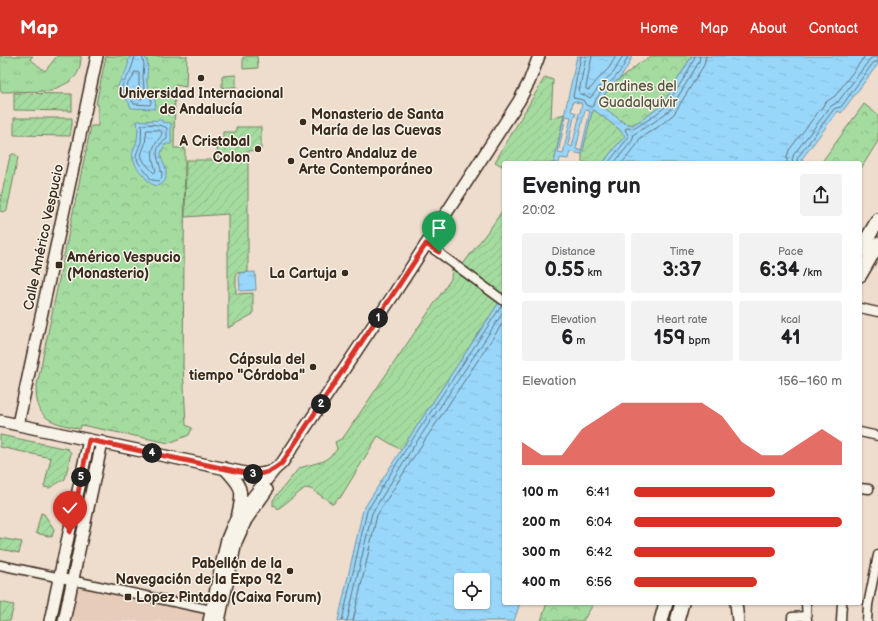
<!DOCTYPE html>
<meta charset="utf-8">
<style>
:root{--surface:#fff;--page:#f2f2f2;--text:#202124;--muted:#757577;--accent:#d93025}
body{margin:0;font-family:"Balsamiq Sans",sans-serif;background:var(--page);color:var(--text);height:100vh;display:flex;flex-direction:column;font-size:15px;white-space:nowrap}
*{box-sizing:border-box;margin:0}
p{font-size:13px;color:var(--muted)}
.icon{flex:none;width:22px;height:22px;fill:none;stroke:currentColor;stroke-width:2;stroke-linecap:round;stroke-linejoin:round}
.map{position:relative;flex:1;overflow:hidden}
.panel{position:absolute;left:502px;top:105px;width:360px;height:444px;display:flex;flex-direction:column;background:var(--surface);border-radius:4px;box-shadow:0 1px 3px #0004}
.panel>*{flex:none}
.tools{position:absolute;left:454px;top:517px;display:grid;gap:8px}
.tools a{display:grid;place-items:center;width:36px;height:36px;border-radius:4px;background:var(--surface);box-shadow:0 1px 3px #0004;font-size:20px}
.pin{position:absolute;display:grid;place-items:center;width:34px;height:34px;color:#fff;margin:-41px -17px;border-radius:50% 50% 50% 0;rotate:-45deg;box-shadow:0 0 4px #0007}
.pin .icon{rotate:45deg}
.km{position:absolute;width:20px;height:20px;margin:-10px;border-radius:50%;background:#222;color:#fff;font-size:11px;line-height:20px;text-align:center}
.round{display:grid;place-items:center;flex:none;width:42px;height:42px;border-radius:4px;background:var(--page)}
.overview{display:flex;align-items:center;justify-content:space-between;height:68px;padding:0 20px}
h1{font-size:22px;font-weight:600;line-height:30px}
.stats{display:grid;grid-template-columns:repeat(3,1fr);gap:6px;height:68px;padding:4px 20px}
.stats div{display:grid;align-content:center;border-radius:4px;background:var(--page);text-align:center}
.stats b{font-size:20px;font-weight:600}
.stats small{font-size:11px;font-weight:400}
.stats p{font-size:11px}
.chart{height:112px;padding:8px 20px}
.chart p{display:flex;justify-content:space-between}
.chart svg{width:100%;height:72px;margin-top:4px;fill:var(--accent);opacity:.7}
ul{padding:0 20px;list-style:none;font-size:13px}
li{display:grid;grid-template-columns:64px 48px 1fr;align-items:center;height:30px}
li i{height:10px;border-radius:5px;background:var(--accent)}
header{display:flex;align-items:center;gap:24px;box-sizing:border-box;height:56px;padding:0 20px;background:var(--accent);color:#fff}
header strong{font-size:19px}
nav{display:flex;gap:22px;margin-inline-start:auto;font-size:14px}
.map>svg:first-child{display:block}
.built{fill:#e8ccba}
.grass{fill:url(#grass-tufts);stroke:#70825e}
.park{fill:url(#park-crowns);stroke:#70825e}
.garden{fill:url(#garden-furrows);stroke:#70825e}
.water{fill:url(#water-ripples);stroke:#7392a2;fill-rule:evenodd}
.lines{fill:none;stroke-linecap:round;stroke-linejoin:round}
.shore{stroke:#616f76;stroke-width:1}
.street-casing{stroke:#3b2a1e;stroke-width:11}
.secondary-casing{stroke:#3b2a1e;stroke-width:14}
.primary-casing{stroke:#3b2a1e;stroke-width:16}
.street{stroke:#f7f3e8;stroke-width:8}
.secondary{stroke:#f7f3e8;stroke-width:11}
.primary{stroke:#f7f3e8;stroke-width:13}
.route-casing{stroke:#fff;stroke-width:8}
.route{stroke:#d93025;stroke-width:5}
.poi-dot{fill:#3b2a1e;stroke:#f7f3e8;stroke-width:1.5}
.labels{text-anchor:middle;stroke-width:3;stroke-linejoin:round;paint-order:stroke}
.park-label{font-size:14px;fill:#55563e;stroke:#f7f3e8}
.poi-label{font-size:14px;font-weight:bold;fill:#3b2a1e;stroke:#f7f3e8;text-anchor:start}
.street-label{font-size:14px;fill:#3b2a1e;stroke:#f7f3e8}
</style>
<header>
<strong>Map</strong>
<nav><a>Home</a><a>Map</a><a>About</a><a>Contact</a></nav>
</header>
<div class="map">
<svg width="878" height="565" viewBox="0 0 878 565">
<defs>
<pattern id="grass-tufts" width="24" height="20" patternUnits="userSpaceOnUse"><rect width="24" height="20" fill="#a4db9f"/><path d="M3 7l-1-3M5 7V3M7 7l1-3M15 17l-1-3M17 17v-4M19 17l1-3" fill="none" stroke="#8ebc88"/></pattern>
<pattern id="park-crowns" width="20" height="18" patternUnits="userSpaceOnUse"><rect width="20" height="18" fill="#a4db9f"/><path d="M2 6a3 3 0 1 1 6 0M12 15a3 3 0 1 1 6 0" fill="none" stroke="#8ebc88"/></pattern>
<pattern id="garden-furrows" width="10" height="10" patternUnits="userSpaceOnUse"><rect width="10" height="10" fill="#a4db9f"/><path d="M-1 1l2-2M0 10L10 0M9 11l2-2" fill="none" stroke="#8ebc88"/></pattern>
<pattern id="water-ripples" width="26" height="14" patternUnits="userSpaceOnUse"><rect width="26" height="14" fill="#99d7fa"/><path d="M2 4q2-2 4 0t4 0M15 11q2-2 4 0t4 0" fill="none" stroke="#85b9d6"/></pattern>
</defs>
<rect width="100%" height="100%" fill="#eedccd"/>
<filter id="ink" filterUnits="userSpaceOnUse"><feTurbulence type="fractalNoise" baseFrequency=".025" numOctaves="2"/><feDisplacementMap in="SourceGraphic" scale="8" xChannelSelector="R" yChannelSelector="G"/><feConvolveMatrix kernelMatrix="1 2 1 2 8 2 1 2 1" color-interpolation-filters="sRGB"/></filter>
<g filter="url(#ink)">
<polygon class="built" points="85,531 90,531 89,534 191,556 193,556 194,553 200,556 203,559 205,565 68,565 75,536 80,532"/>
<g class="grass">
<path d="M0,0H33L30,3L45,15L57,0H81C81,13 77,23 65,28C60,31 55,32 51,35L2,36L0,33Z"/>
<path d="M12,98C15,98 16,98 18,101L7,154C5,156 3,156 0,155V146L10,100Z"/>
<polygon points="86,416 92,418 71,510 67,510"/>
</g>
<g class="park">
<path d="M106,0H187L186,31L175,29L174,92H185L183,309L186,369L192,372L189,379L169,387L81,369L80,373C53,366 37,366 36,334L91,70H98V48H96Z"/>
<polygon points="257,0 258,12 243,13 243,1"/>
<polygon points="652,0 692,0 663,48 649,59 633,69 624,67 598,47 611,30 640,7"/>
<polygon points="236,19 236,31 222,32 222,20"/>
<polygon points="864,48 878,59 878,85 860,114 860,107 821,107"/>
<polygon points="547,547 594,547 583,565 541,565"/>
</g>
<g class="garden">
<polygon points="545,21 553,24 551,62 564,58 554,107 504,107 504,111 495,106"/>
<polygon points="14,37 72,38 72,55 14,54"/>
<polygon points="594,54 619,73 625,80 613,94 603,107 582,107 582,98 592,56"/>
<polygon points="14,62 72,62 72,69 70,80 14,79"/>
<polygon points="236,71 261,71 261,94 248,95 248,216 236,217 236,238 253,237 253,258 228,272 228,158 185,161 186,104 218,104 217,88 223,87 223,76 236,76"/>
<path d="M504,152V239L401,394L378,380L340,442L337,443L333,448L311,433L305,432L278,453L275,449L273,450V444L299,412L324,405L335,396L337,393L335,386L343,382L451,223L452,212L457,217C472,194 490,175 504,152Z"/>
<polygon points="0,379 68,393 71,397 65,423 49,432 44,431 51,402 0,391"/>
<polygon points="41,457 44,458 54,473 52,481 36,477"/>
<polygon points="0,482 22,486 19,497 0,493"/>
<polygon points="0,546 14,549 10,565 0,565"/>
</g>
<g class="water">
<path d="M133,0H144C152,10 144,21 148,32C149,34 150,35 152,37C155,43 156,47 155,53L131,52C130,50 129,45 127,44C124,41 122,42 120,38C114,27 125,21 127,12C128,9 129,5 129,2Z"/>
<path d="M577,0H632L629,8L621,21L611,30L598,47L624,67L633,69L649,59L663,48L692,0H878V8L841,57L838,55L801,104L804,106V107H603L613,94L625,80L619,73L594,54L592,56L582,98L570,96L568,103L560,102L559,107H554ZM573,45L582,48L580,57H579L578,62H579L572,91L568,89L574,61H575L576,57L571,55ZM585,54L590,55L581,95L576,93ZM566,60L571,61L563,98L558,97Z"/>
<path d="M162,64V66L171,67V88H166C154,102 168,107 166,120C166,123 164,126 162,128C154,133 148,125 144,120C139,114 135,110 133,102C131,96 136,89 137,84C138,77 138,71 137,65Z"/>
<polygon points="255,216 256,234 240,235 239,217"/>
<path d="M504,239V547H520L514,565H338L363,454L401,394ZM461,524H483V546H461Z"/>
</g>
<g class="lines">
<g class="shore">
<path d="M135,0C134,5 131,14 129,18C126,24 119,29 123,36C126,41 124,37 128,40C131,42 132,45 134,48L150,49L151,47V43L144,33L143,21L144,8L142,0"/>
<path d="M581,0L573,40L574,42L583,44L586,49L591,51L594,49C596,38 610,28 617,19C622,14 625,7 628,0"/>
<polyline points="586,0 579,36 580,38 585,39 590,42 591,41 604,25 614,16 623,0"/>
<polyline points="592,0 586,31 586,33 588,34 590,33 600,21 609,12 616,0"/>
<polygon points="135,16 137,16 139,17 139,33 143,41 142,43 137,43 134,38 128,34 127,32 128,27 132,23"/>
<path d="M142,69C151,68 160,68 167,72V83C149,94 161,105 162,120L161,123L159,125L152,124L138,106L136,99L141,86Z"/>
<path d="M147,74H158L162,76C162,81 158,83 156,87C150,96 153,105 156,115L154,117L153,116L144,106L141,99L145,88Z"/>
<polyline points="608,107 628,82 628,79 625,74 626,72 635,72 651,62 665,51 686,19 694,3 695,0"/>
<polyline points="614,107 632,85 634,78 654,66 670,54 699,6 700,0"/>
<polyline points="622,107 636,90 640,82 658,71 674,58 704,9 706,0"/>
<polyline points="787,107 787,101 789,94 826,46 835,40 865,0"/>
<polyline points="793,107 792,103 794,98 831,50 838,46 870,3 873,1 878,1"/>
<polyline points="798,107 797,104 798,101 834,53 836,52 841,51 873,7 875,6 878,6"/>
<polyline points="342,565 367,455 404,396 502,249"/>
<polyline points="347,565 372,457 408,399 504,255"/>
<polyline points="353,565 377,459 413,402 504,265"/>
</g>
<g class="street-casing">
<g id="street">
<polyline points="426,188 439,197 504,245"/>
<polyline points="860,252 878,256"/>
<polyline points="860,376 878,380"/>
<polyline points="860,432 869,433"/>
<polyline points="0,509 216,555"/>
<polyline points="806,547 807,564"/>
<polyline points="792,565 792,561 806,560"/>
<polyline points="841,565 842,547"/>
<polyline points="867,565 868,549 878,499"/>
</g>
</g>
<g class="secondary-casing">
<g id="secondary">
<path d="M0,365L250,418C259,419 266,418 275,413"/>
<polyline points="18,368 97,0"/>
<path d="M224,412C241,430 244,433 238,457"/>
<polyline points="736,547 738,565"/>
<polyline points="50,565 89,384"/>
<polyline points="64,565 102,386"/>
<polyline points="209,565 227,483 232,471 237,461 275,413 282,407 392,241 519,45 529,26 539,0"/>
<polyline points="219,565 236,486 246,464 267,434"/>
</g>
</g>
<g class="primary-casing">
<g id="primary">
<polyline points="860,195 878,164"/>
<polyline points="860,219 878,188"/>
<polyline points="661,565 666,547"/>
<polyline points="677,565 682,547"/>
</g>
</g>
<use href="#street" class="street"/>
<use href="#secondary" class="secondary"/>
<use href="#primary" class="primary"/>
</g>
</g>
<g class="lines" filter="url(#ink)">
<g class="route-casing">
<path id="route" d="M70,476L89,384L250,418C264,419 271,416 282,407L426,188L439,196"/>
</g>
<use href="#route" class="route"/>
</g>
<g class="poi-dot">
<circle cx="201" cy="22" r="4"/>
<circle cx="303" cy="66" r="4"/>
<circle cx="258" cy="93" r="4"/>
<circle cx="291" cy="105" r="4"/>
<rect x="55" y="205" width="8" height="8" rx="2"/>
<circle cx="345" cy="217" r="4"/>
<circle cx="313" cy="311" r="4"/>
<circle cx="290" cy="515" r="4"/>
<rect x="124" y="537" width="8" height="8" rx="2"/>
</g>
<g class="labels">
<g class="park-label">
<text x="638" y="35">Jardines del<tspan x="638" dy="16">Guadalquivir</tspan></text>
</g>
<g class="poi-label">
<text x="201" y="42" text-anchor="middle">Universidad Internacional<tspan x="201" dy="16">de Andalucía</tspan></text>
<text x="311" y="63">Monasterio de Santa<tspan x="311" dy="16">María de las Cuevas</tspan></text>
<text x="250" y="90" text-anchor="end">A Cristobal<tspan x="250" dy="16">Colon</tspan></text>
<text x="299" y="102">Centro Andaluz de<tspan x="299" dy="16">Arte Contemporáneo</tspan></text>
<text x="67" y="206">Américo Vespucio<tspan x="67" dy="16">(Monasterio)</tspan></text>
<text x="337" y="222" text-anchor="end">La Cartuja</text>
<text x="305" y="308" text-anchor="end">Cápsula del<tspan x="305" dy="16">tiempo "Córdoba"</tspan></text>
<text x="282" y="512" text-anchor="end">Pabellón de la<tspan x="282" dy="16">Navegación de la Expo 92</tspan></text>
<text x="136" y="546">Lopez Pintado (Caixa Forum)</text>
</g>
<g class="street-label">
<text transform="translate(43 181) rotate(-78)" y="5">Calle Américo Vespucio</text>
</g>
</g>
</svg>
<div class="tools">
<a><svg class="icon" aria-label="locate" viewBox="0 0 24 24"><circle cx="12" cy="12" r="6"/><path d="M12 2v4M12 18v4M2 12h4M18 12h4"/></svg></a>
</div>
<div class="pin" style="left:439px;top:196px;background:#1e9e55"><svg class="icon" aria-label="arrive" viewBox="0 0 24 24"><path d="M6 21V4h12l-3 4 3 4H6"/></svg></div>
<div class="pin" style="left:70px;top:476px;background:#d93025"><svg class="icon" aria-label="check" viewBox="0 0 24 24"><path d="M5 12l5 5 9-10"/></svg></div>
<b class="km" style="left:378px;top:262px">1</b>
<b class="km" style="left:321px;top:348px">2</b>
<b class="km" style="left:253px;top:418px">3</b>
<b class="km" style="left:152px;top:397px">4</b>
<b class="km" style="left:81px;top:421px">5</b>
<section class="panel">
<div class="overview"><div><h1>Evening run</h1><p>20:02</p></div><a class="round"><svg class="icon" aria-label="share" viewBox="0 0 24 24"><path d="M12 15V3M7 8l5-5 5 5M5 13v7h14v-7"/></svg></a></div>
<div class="stats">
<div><p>Distance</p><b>0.55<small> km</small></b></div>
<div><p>Time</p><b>3:37</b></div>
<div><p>Pace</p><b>6:34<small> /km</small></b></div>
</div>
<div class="stats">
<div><p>Elevation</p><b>6<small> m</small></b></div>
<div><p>Heart rate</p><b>159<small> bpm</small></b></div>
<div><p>kcal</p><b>41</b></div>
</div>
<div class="chart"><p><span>Elevation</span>156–160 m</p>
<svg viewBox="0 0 160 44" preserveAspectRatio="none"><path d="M0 44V30L10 38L20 38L30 22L40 14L50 6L60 6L70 6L80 6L90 6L100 14L110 30L120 38L130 38L140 30L150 22L160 30V44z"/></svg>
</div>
<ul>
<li><b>100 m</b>6:41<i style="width:68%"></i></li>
<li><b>200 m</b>6:04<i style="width:100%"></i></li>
<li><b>300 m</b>6:42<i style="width:68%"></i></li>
<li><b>400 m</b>6:56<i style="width:59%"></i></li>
</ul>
</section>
</div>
